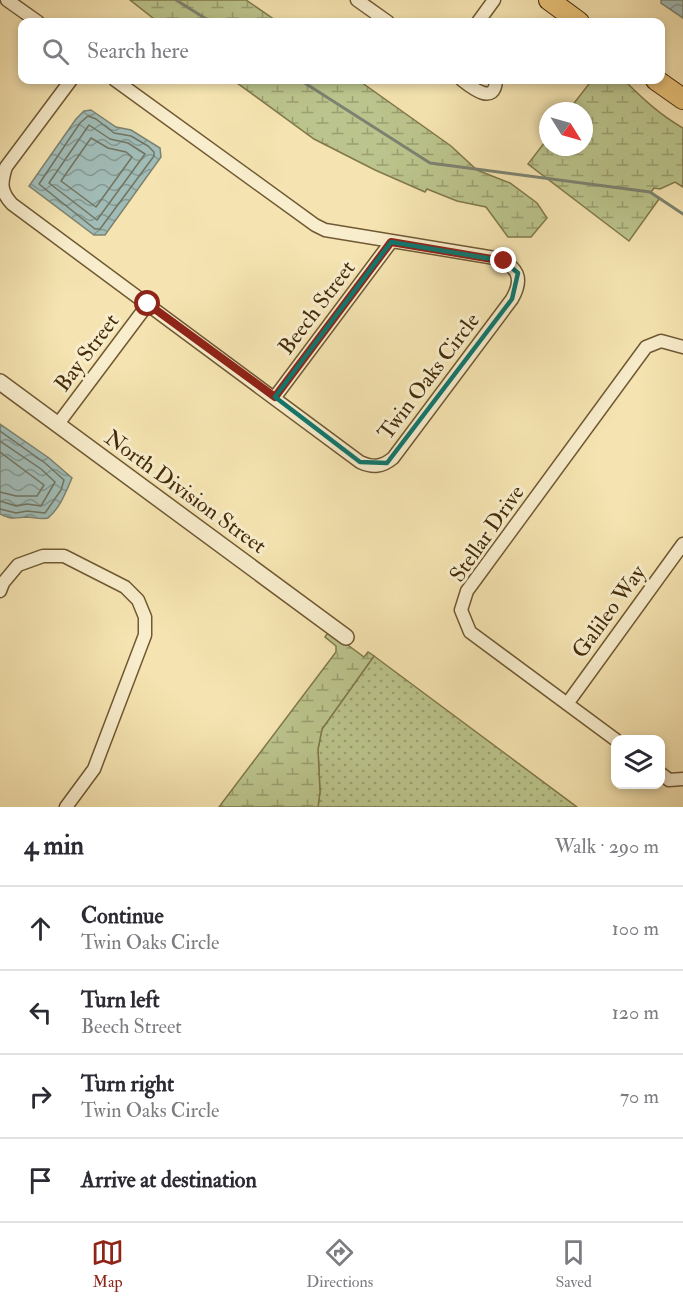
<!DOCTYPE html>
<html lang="en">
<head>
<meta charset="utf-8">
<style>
  :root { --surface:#fff; --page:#f2f2f3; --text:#2b2b33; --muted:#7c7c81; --line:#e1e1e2; --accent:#8f2418 }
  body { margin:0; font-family:"IM FELL Double Pica",serif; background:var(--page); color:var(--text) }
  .controls { position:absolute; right:18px; bottom:18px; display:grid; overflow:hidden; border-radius:12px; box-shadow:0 3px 9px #0003 }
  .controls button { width:54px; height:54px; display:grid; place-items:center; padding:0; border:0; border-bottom:2px solid var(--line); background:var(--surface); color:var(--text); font:30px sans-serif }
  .compass { position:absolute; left:539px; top:102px; width:54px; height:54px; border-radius:50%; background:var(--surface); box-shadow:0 3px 9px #0003; rotate:127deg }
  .stop { position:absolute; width:18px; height:18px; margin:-14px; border:4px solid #8f2418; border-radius:50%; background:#fff }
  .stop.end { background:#8f2418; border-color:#fff; box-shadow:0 2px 6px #0008 }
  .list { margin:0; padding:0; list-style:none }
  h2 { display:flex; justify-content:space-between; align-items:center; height:78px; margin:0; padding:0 24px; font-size:26px }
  h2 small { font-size:20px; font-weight:400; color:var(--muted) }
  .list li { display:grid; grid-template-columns:39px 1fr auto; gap:18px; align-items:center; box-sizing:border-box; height:84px; padding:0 24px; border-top:2px solid var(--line) }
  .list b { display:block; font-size:22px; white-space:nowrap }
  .list p { margin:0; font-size:20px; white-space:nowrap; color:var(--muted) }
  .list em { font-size:20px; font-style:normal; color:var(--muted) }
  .icon { flex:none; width:33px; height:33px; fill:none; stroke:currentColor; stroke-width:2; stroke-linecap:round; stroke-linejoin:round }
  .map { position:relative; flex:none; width:683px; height:807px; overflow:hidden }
  .search { position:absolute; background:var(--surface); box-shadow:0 3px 9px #0003; left:18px; right:18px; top:18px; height:66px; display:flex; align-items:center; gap:15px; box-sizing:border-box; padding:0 21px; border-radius:12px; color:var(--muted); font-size:22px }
  .sheet { height:414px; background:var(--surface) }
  nav { display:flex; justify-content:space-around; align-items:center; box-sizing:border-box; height:84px; border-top:2px solid var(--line); background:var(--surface); font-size:16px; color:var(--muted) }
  nav a { display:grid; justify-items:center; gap:3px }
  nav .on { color:var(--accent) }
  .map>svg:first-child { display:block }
  .green { fill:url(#green-dots); stroke:#80784a; stroke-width:1.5 }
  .wetland { fill:url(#wetland-marsh); stroke:#80784a; stroke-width:1.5 }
  .water { fill:url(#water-waves); stroke:#7c8271; stroke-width:1.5 }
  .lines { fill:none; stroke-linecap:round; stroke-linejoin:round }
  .shore { stroke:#727460; stroke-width:1.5 }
  .stream { stroke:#7c8271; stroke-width:3 }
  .minor-casing { stroke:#705933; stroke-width:15 }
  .tertiary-casing { stroke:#705933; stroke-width:18 }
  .primary-casing { stroke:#442b09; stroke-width:22 }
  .minor { stroke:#f8edcc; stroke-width:12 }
  .tertiary { stroke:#f8edcc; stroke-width:15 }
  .primary { stroke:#eac278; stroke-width:20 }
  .route { stroke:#8f2418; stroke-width:8 }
  .marked { fill:none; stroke:#0f766e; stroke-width:4.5; stroke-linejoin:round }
  .labels { text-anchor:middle; stroke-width:6; stroke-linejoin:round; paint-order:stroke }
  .street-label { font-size:22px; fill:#442b09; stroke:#f8edcc }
</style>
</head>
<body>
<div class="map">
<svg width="683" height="807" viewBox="0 0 683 807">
  <defs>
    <pattern id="green-dots" width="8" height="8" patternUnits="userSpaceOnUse" patternTransform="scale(1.5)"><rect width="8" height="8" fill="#bbc48c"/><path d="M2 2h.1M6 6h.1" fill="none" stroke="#9a9f71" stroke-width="1.8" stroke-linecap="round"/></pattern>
    <pattern id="wetland-marsh" width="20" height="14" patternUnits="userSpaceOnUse" patternTransform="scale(1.5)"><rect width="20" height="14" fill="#bbc48c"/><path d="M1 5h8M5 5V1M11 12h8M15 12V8" fill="none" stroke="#9a9f71"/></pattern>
    <pattern id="water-waves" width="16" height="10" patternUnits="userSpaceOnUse" patternTransform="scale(1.5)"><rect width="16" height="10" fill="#a1bcb7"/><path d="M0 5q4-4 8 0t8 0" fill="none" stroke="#859993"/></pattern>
  </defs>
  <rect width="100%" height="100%" fill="#f5e4b1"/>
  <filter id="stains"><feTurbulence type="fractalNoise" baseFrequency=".00333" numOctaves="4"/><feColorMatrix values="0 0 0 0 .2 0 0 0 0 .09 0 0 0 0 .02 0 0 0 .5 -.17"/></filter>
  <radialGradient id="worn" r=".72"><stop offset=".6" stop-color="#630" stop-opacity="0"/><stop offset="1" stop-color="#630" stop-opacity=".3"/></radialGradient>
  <!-- green -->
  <path class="green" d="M374 656 577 807H318L320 792 318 749 322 729Z"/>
  <!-- wetland -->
  <path class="wetland" d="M130 0H246L278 22H158Z
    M233 80H358L451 146 477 170 510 183 537 203 547 218 531 237H508L486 207 457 201 427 189 425 192 375 170 314 139Z
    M592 80H624C642 98 660 115 683 128V187L675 182 660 189 654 188 651 192 659 199 629 241 528 164 548 138V147H584V111H568Z
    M329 631 364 657 368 652 374 656 322 729 318 749 320 792 318 807H219L336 652V646L325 637Z"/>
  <!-- water -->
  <path class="water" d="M661 0H683V18L661 3Z
    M91 110 116 127 131 130 160 148 161 157 105 235H94L29 186 76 119 84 111Z
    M0 424 49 458 72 478C66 492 60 508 48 518 39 520 34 517 26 517 14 518 12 520 0 514Z"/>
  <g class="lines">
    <!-- shore -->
    <path class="shore" d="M88 116 96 119 114 133 131 136 148 146 154 152V156L100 229H95L39 184 80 123Z
      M89 125 110 139 128 143 145 154 97 220 49 183Z
      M91 138 108 148 126 152 132 157 96 207 61 181Z
      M0 431 45 463 64 480 61 490 45 513 27 511 16 513 0 509
      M0 441 41 469 55 482 41 506 27 504 16 506 0 501
      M0 452 44 485 37 496H16L0 492"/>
    <!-- stream -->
    <path class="stream" d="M176 0 211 22
      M300 80 430 163 650 192 683 214"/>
    <defs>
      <path id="minor" d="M7 0 38 22
        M357 0 388 22
        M478 22 494 0
        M71 80 6 167C1 183 0 191 12 204L360 462C373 468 382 467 393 458L512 299C524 278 518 266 495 258L325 230 315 225 115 80
        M462 80C472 88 495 106 496 80
        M275 397 391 242
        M58 424 148 304
        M0 591 3 583 18 565 43 556H64L125 587 138 600 145 617V635L94 769 66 807
        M567 704 683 544
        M616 740 470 632 461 610 467 591 646 347 661 341 683 347
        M660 773 669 780 683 779"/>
      <path id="tertiary" d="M0 382 346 637"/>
      <path id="primary" d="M549 0 579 22
        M656 80 683 99"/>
    </defs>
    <!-- minor casing -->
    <use href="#minor" class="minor-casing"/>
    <!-- tertiary casing -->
    <use href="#tertiary" class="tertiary-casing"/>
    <!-- primary casing -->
    <use href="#primary" class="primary-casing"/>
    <!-- minor -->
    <use href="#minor" class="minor"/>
    <!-- tertiary -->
    <use href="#tertiary" class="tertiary"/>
    <!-- primary -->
    <use href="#primary" class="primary"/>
  </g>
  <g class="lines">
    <!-- route -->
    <path class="route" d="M148 304 275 397 391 242 504 261"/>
  </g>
  <!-- marked area -->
  <path class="marked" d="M391 242 504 261 518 273 512 299 387 463 360 462 275 397Z"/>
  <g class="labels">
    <!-- street labels -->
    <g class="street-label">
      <text transform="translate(316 307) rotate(-53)" y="8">Beech Street</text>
      <text transform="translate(86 352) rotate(-53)" y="8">Bay Street</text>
      <text transform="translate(428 376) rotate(-53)" y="8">Twin Oaks Circle</text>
      <text transform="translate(186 491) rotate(36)" y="8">North Division Street</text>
      <text transform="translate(486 533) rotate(-55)" y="8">Stellar Drive</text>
      <text transform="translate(608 611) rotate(-54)" y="8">Galileo Way</text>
    </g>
  </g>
  <rect width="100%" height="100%" filter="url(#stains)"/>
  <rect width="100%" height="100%" fill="url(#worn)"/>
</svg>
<div class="controls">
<button><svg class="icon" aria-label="layers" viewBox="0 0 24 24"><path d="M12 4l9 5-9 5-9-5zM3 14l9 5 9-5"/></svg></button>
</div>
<svg class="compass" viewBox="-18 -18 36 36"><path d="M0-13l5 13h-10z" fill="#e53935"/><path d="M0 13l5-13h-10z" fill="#7c7c81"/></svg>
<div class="stop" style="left:148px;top:304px"></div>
<div class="stop end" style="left:504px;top:261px"></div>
<div class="search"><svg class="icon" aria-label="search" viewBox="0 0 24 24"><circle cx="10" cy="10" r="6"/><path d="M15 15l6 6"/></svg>Search here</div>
</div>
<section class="sheet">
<h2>4 min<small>Walk · 290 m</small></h2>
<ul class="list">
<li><svg class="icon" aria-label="ahead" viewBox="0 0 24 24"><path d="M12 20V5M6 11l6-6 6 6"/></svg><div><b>Continue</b><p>Twin Oaks Circle</p></div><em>100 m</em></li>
<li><svg class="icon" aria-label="left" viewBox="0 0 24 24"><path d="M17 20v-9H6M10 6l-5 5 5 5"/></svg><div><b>Turn left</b><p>Beech Street</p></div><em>120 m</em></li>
<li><svg class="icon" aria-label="right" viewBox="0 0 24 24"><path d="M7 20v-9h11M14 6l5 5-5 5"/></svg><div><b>Turn right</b><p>Twin Oaks Circle</p></div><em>70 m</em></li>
<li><svg class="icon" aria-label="arrive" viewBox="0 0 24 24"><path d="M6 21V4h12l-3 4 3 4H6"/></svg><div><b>Arrive at destination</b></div></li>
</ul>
</section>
<nav>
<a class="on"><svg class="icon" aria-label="map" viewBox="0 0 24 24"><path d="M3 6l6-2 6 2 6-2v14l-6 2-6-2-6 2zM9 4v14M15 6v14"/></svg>Map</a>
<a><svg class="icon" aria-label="directions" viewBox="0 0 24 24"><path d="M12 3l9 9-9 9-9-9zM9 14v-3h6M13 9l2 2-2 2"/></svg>Directions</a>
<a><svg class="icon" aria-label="saved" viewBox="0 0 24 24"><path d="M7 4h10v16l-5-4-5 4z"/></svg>Saved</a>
</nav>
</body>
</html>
